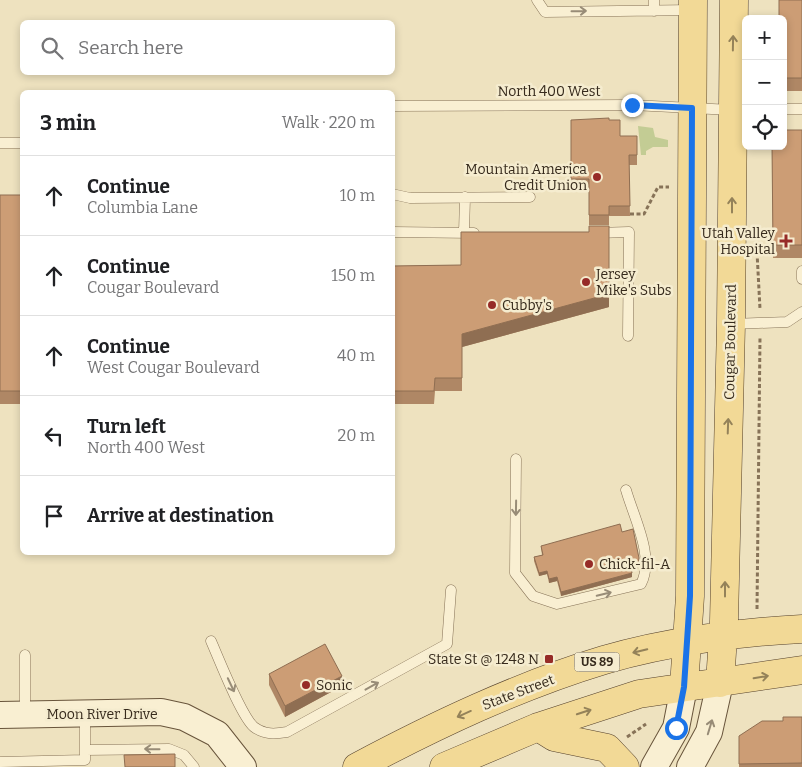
<!DOCTYPE html>
<html lang="en">
<head>
<meta charset="utf-8">
<style>
  :root { --surface:#fff; --page:#f2f2f2; --text:#202124; --muted:#757577; --line:#e0e0e0 }
  body { margin:0; font-family:Bitter,serif; background:var(--page); color:var(--text) }
  .controls { position:absolute; right:15px; top:15px; display:grid; overflow:hidden; border-radius:8px; box-shadow:0 2px 8px #0003 }
  .controls button { width:45px; height:45px; display:grid; place-items:center; padding:0; border:0; border-bottom:1px solid var(--line); background:var(--surface); color:var(--text); font:25px sans-serif }
  .stop { position:absolute; width:15px; height:15px; margin:-11px; border:4px solid #1a73e8; border-radius:50%; background:#fff }
  .stop.end { background:#1a73e8; border-color:#fff; box-shadow:0 1px 5px #0008 }
  .list { margin:0; padding:0; list-style:none }
  h2 { display:flex; justify-content:space-between; align-items:center; height:65px; margin:0; padding:0 20px; font-size:21px }
  h2 small { font-size:16px; font-weight:400; color:var(--muted) }
  .list li { display:grid; grid-template-columns:32px 1fr auto; gap:15px; align-items:center; box-sizing:border-box; height:80px; padding:0 20px; border-top:1px solid var(--line) }
  .list b { display:block; font-size:19px; white-space:nowrap }
  .list p { margin:0; font-size:16px; white-space:nowrap; color:var(--muted) }
  .list em { font-size:16px; font-style:normal; color:var(--muted) }
  .icon { flex:none; width:28px; height:28px; fill:none; stroke:currentColor; stroke-width:2; stroke-linecap:round; stroke-linejoin:round }
  .map { position:relative; flex:none; width:802px; height:767px; overflow:hidden }
  .search { position:absolute; background:var(--surface); box-shadow:0 2px 8px #0003; left:20px; top:20px; width:375px; height:55px; display:flex; align-items:center; gap:12px; box-sizing:border-box; padding:0 18px; border-radius:8px; color:var(--muted); font-size:19px }
  .panel { position:absolute; background:var(--surface); box-shadow:0 2px 8px #0003; left:20px; top:90px; width:375px; height:465px; border-radius:8px }
  .map>svg:first-child { display:block }
  .green { fill:#c3cc94 }
  .lines { fill:none; stroke-linecap:round; stroke-linejoin:round }
  .lane-casing { stroke:#877358; stroke-width:11 }
  .secondary-casing { stroke:#68543b; stroke-width:28 }
  .primary-casing { stroke:#54402c; stroke-width:29 }
  .path { stroke:#877358; stroke-width:3; stroke-dasharray:4 2.5; stroke-linecap:butt }
  .lane { stroke:#f9efd2; stroke-width:10 }
  .secondary { stroke:#f9efd2; stroke-width:26 }
  .primary { stroke:#f2d996; stroke-width:28 }
  .wall { fill:#af8765 }
  .shaded-wall { fill:#8f6e52 }
  .building { fill:#cc9d75; stroke:#8f6e52 }
  .oneway { stroke:#988c77 }
  .oneway2 { stroke:#948259 }
  .route { stroke:#1a73e8; stroke-width:6 }
  .poi-dot { fill:#962b27; stroke:#f5eccf; stroke-width:2 }
  .labels { text-anchor:middle; stroke-width:5; stroke-linejoin:round; paint-order:stroke }
  .shield { fill:#f5eccf; stroke:#6f6452; stroke-width:1 }
  .shield-label { font-size:12px; font-weight:bold; fill:#362a1c }
  .street-label { font-size:14px; fill:#362a1c; stroke:#f5eccf }
  .poi-label { font-size:14px; fill:#362a1c; stroke:#f5eccf; text-anchor:start }
</style>
</head>
<body>
<div class="map">
<svg width="802" height="767" viewBox="0 0 802 767">
  <rect width="100%" height="100%" fill="#eee2bf"/>
  <!-- green -->
  <path class="green" d="M638 126 653 128 655 137 668 140V147H653L646 151V155H641Z"/>
  <g class="lines">
    <defs>
      <path id="lane" d="M537 0 545 12 692 10
        M654 0V11
        M392 106 632 105 732 110
        M783 109H802
        M0 143H22
        M392 194 410 198 530 197
        M392 232 474 233
        M464 233 465 197
        M596 233 629 232 628 336
        M802 271V279
        M732 324 787 322 802 312
        M516 459 515 573 533 596 557 604 641 584C655 557 634 518 626 490
        M211 641C219 659 241 716 254 727 265 735 275 734 287 732L447 644 451 590
        M25 655V713
        M85 750 169 749 184 755 194 767
        M0 762 85 760V714"/>
      <path id="secondary" d="M0 715 161 712 184 717 217 734 243 767
        M654 767 676 728 684 687
        M690 767 709 732 720 683"/>
      <path id="primary" d="M720 683 724 621 731 324 734 0
        M684 687 690 596 693 0
        M538 727 554 737 607 748 625 767
        M357 767C436 725 518 686 604 660 665 642 739 632 802 629
        M444 767 538 727 639 694 802 670"/>
    </defs>
    <!-- lane casing -->
    <use href="#lane" class="lane-casing"/>
    <!-- secondary casing -->
    <use href="#secondary" class="secondary-casing"/>
    <!-- primary casing -->
    <use href="#primary" class="primary-casing"/>
    <!-- path -->
    <path class="path" d="M630 214H644L658 187H669
      M757 252 760 309
      M757 609 760 337
      M627 737 646 724"/>
    <!-- lane -->
    <use href="#lane" class="lane"/>
    <!-- secondary -->
    <use href="#secondary" class="secondary"/>
    <!-- primary -->
    <use href="#primary" class="primary"/>
  </g>
  <!-- wall -->
  <path class="wall" d="M802 0V91H783V19Z
    M571 120H609L620 136H637V165H629L630 216H609V225H589V189H571Z
    M802 130V258H773L772 146Z
    M0 195H22V404H0Z
    M589 232 609 307 462 347V391H435L434 404H392V266L461 265Z
    M622 532 638 569 632 571V577L561 596 557 581 549 583 547 574 539 576 534 561V557L542 555 541 546Z
    M269 674 342 686 285 717 269 685Z
    M802 717V767H739V736L783 721Z"/>
  <!-- shaded-wall -->
  <path class="shaded-wall" d="M609 294V307L462 347V334Z
    M639 558 638 569 631 571V568Z
    M547 571V574L539 576V573Z
    M632 573V577L561 596V592Z
    M557 577V581L549 583V579Z
    M342 676V686L285 717V706Z"/>
  <!-- building -->
  <path class="building" d="M779 0H802V78H783V19H779Z
    M609 118V120H620V136H637V155H629L630 206H609V215H589V179H571V120Z
    M783 130H802V245H773L772 146H783Z
    M0 195H22V391H0Z
    M589 226H609V294L462 334V378H435L434 391H392V266L461 265V232H589Z
    M620 524 622 532 633 529 639 558 638 566 631 568 632 573 561 592 557 577 549 579 547 571 539 573 534 557 543 555 541 546Z
    M325 644 342 676 285 706 269 674Z
    M783 717H802V763L739 764V736L762 721H783Z
    M175 754V767H125L124 755Z"/>
  <!-- one-way arrows -->
  <defs><path id="oneway-shaft" d="M-6 0H5M1.5-3L5.5 0L1.5 3" fill="none" stroke-width="1.6" stroke-linecap="round" stroke-linejoin="round" transform="scale(1.25)"/></defs>
  <g class="oneway">
    <use href="#oneway-shaft" transform="translate(579 11) rotate(-1)"/>
    <use href="#oneway-shaft" transform="translate(516 508) rotate(91)"/>
    <use href="#oneway-shaft" transform="translate(604 594) rotate(-13)"/>
    <use href="#oneway-shaft" transform="translate(231 685) rotate(65)"/>
    <use href="#oneway-shaft" transform="translate(372 686) rotate(-29)"/>
    <use href="#oneway-shaft" transform="translate(710 727) rotate(-73)"/>
    <use href="#oneway-shaft" transform="translate(152 749) rotate(-179)"/>
  </g>
  <g class="oneway2">
    <use href="#oneway-shaft" transform="translate(733 43) rotate(-89)"/>
    <use href="#oneway-shaft" transform="translate(732 205) rotate(-90)"/>
    <use href="#oneway-shaft" transform="translate(728 426) rotate(-88)"/>
    <use href="#oneway-shaft" transform="translate(725 589) rotate(-90)"/>
    <use href="#oneway-shaft" transform="translate(640 651) rotate(166)"/>
    <use href="#oneway-shaft" transform="translate(761 677) rotate(-9)"/>
    <use href="#oneway-shaft" transform="translate(584 712) rotate(-18)"/>
    <use href="#oneway-shaft" transform="translate(464 714) rotate(156)"/>
  </g>
  <g class="lines">
    <!-- route -->
    <path class="route" d="M632 105 692 108 690 596 684 687 676 728"/>
  </g>
  <!-- markers -->
  <g class="poi-dot">
    <circle cx="597" cy="177" r="5"/>
    <path d="M783.5 233.5h5v5h5v5h-5v5h-5v-5h-5v-5h5z"/>
    <circle cx="586" cy="282" r="5"/>
    <circle cx="492" cy="305" r="5"/>
    <circle cx="589" cy="564" r="5"/>
    <rect x="544" y="654" width="10" height="10" rx="2.5"/>
    <circle cx="306" cy="685" r="5"/>
  </g>
  <g class="labels">
    <!-- shield labels -->
    <rect class="shield" x="574.5" y="652.5" width="45" height="19" rx="4"/>
    <g class="shield-label">
      <text x="597" y="666">US 89</text>
    </g>
    <!-- street labels -->
    <g class="street-label">
      <text x="549" y="96">North 400 West</text>
      <text transform="translate(730 342) rotate(-89)" y="5">Cougar Boulevard</text>
      <text transform="translate(518 692) rotate(-21)" y="5">State Street</text>
      <text x="102" y="719">Moon River Drive</text>
    </g>
    <!-- poi labels -->
    <g class="poi-label">
      <text x="587" y="174" text-anchor="end">Mountain America<tspan x="587" dy="16">Credit Union</tspan></text>
      <text x="775" y="238" text-anchor="end">Utah Valley<tspan x="775" dy="16">Hospital</tspan></text>
      <text x="596" y="279">Jersey<tspan x="596" dy="16">Mike's Subs</tspan></text>
      <text x="502" y="310">Cubby's</text>
      <text x="599" y="569">Chick-fil-A</text>
      <text x="539" y="664" text-anchor="end">State St @ 1248 N</text>
      <text x="316" y="690">Sonic</text>
    </g>
  </g>
</svg>
<div class="controls">
<button>+</button>
<button>−</button>
<button><svg class="icon" aria-label="locate" viewBox="0 0 24 24"><circle cx="12" cy="12" r="6"/><path d="M12 2v4M12 18v4M2 12h4M18 12h4"/></svg></button>
</div>
<div class="stop" style="left:676px;top:728px"></div>
<div class="stop end" style="left:632px;top:105px"></div>
<div class="search"><svg class="icon" aria-label="search" viewBox="0 0 24 24"><circle cx="10" cy="10" r="6"/><path d="M15 15l6 6"/></svg>Search here</div>
<section class="panel">
<h2>3 min<small>Walk · 220 m</small></h2>
<ul class="list">
<li><svg class="icon" aria-label="ahead" viewBox="0 0 24 24"><path d="M12 20V5M6 11l6-6 6 6"/></svg><div><b>Continue</b><p>Columbia Lane</p></div><em>10 m</em></li>
<li><svg class="icon" aria-label="ahead" viewBox="0 0 24 24"><path d="M12 20V5M6 11l6-6 6 6"/></svg><div><b>Continue</b><p>Cougar Boulevard</p></div><em>150 m</em></li>
<li><svg class="icon" aria-label="ahead" viewBox="0 0 24 24"><path d="M12 20V5M6 11l6-6 6 6"/></svg><div><b>Continue</b><p>West Cougar Boulevard</p></div><em>40 m</em></li>
<li><svg class="icon" aria-label="left" viewBox="0 0 24 24"><path d="M17 20v-9H6M10 6l-5 5 5 5"/></svg><div><b>Turn left</b><p>North 400 West</p></div><em>20 m</em></li>
<li><svg class="icon" aria-label="arrive" viewBox="0 0 24 24"><path d="M6 21V4h12l-3 4 3 4H6"/></svg><div><b>Arrive at destination</b></div></li>
</ul>
</section>
</div>
</body>
</html>
